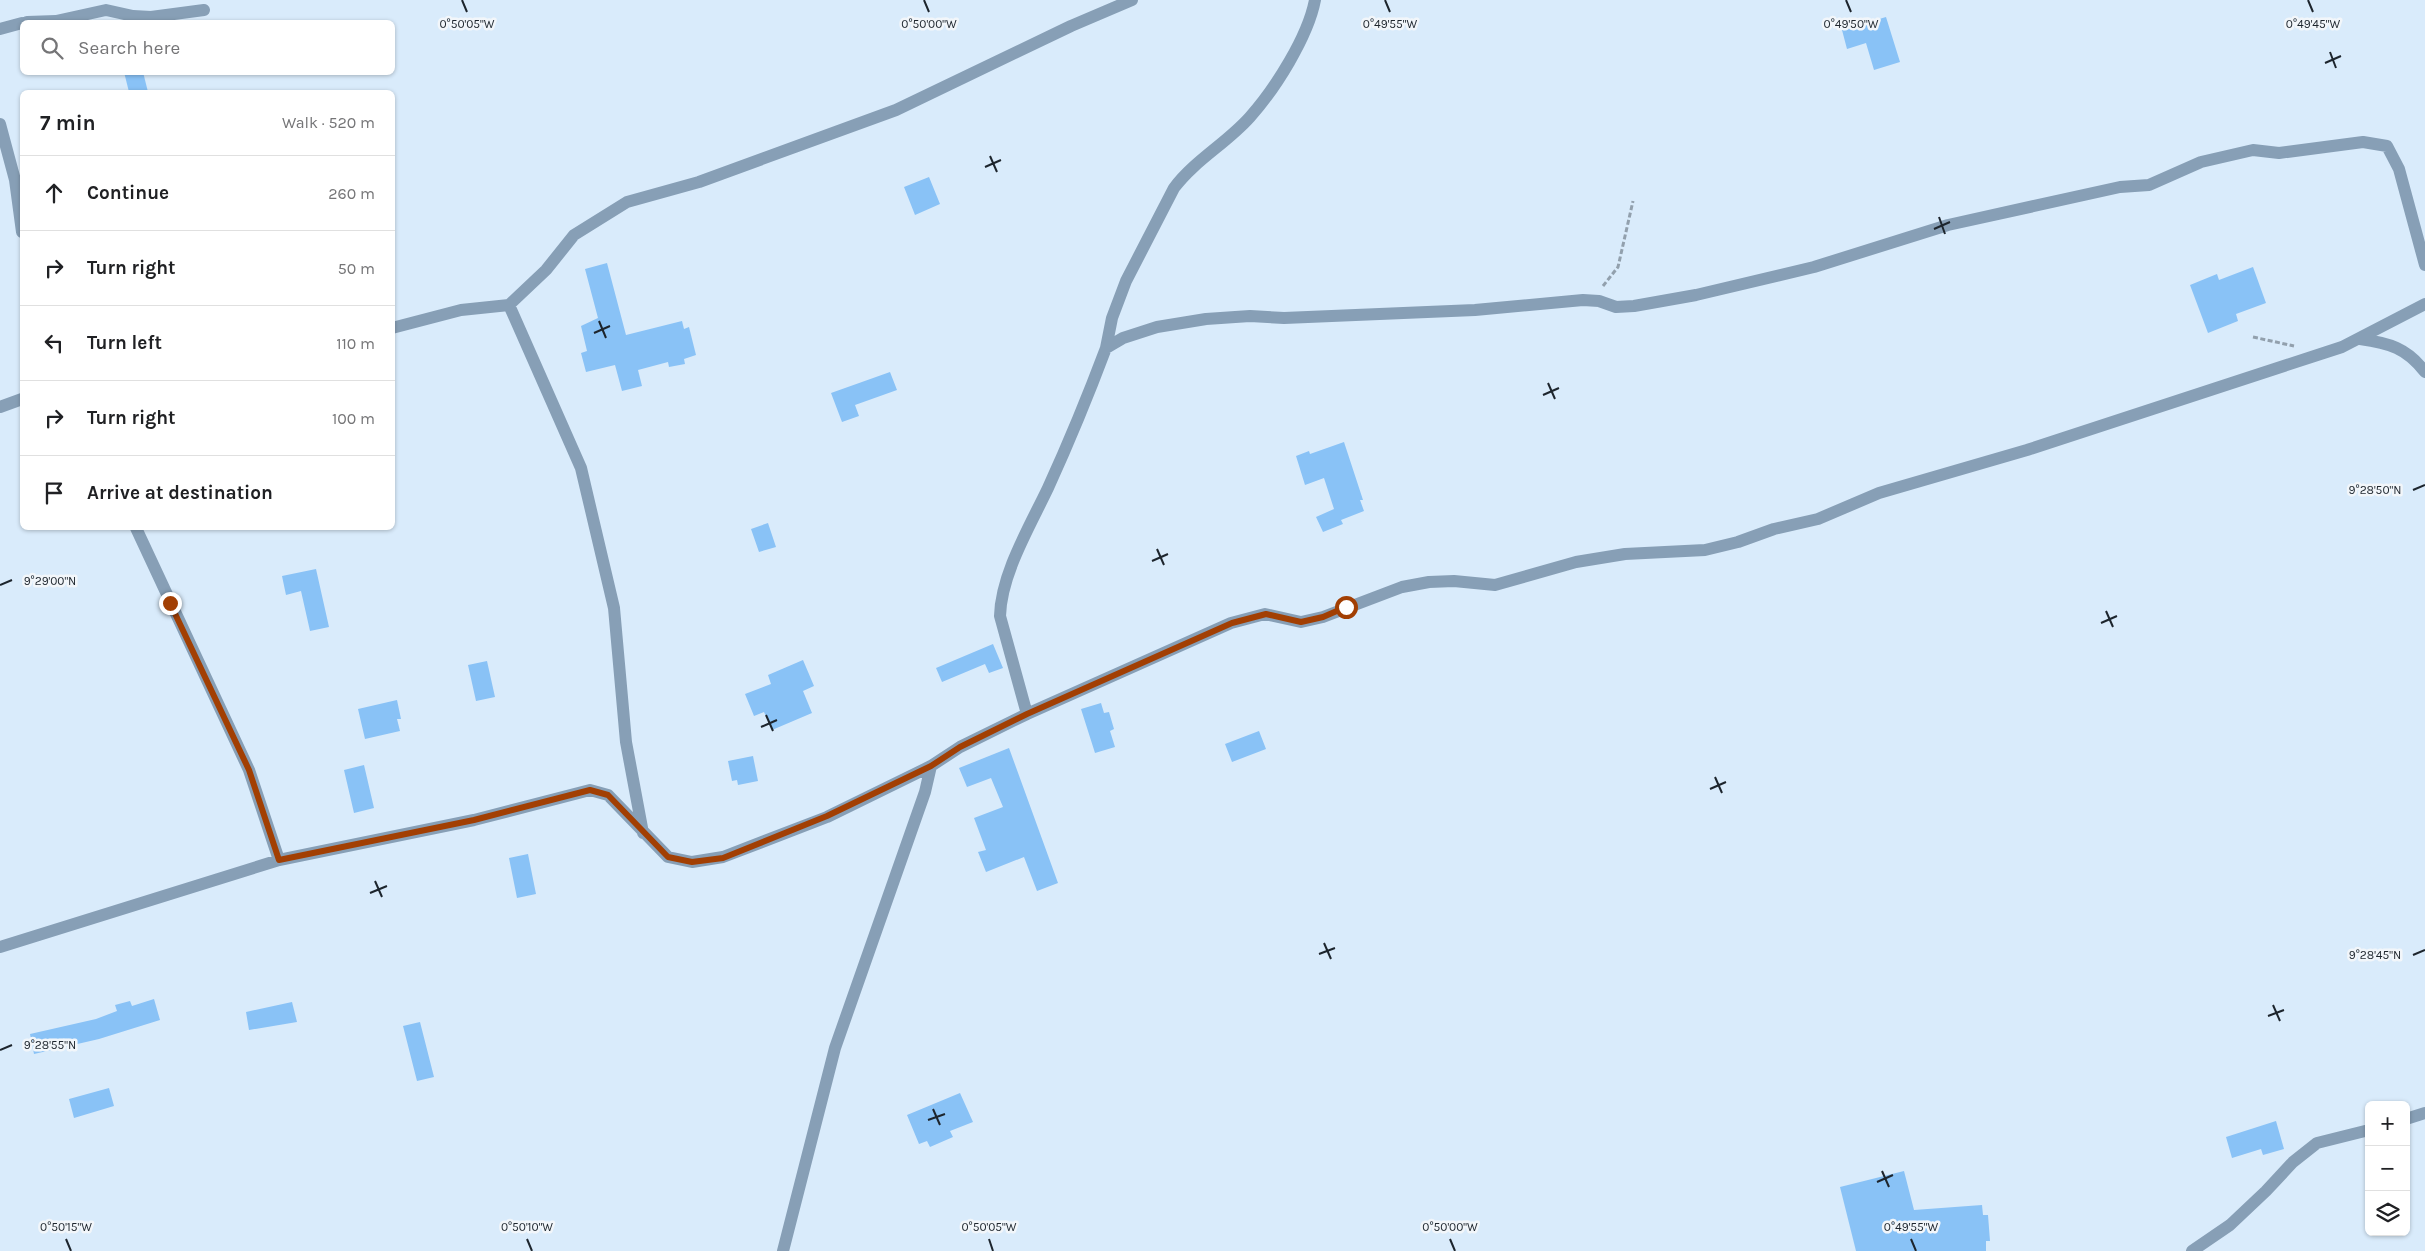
<!DOCTYPE html>
<html lang="en">
<head>
<meta charset="utf-8">
<style>
  :root { --surface:#fff; --page:#f6f6f6; --text:#202124; --muted:#757577; --line:#e0e0e0 }
  body { margin:0; font-family:Karla,sans-serif; background:var(--page); color:var(--text) }
  .controls { position:absolute; right:15px; bottom:15px; display:grid; overflow:hidden; border-radius:8px; box-shadow:0 1px 4px #0004 }
  .controls button { width:45px; height:45px; display:grid; place-items:center; padding:0; border:0; border-bottom:1px solid var(--line); background:var(--surface); color:var(--text); font:25px sans-serif }
  .stop { position:absolute; width:15px; height:15px; margin:-11px; border:4px solid #a23f03; border-radius:50%; background:#fff }
  .stop.end { background:#a23f03; border-color:#fff; box-shadow:0 1px 5px #0008 }
  .list { margin:0; padding:0; list-style:none }
  h2 { display:flex; justify-content:space-between; align-items:center; height:65px; margin:0; padding:0 20px; font-size:21px }
  h2 small { font-size:16px; font-weight:400; color:var(--muted) }
  .list li { display:grid; grid-template-columns:32px 1fr auto; gap:15px; align-items:center; box-sizing:border-box; height:75px; padding:0 20px; border-top:1px solid var(--line) }
  .list b { display:block; font-size:19px; white-space:nowrap }
  .list em { font-size:16px; font-style:normal; color:var(--muted) }
  .icon { flex:none; width:28px; height:28px; fill:none; stroke:currentColor; stroke-width:2; stroke-linecap:round; stroke-linejoin:round }
  .map { position:relative; flex:none; width:2425px; height:1251px; overflow:hidden }
  .search { position:absolute; background:var(--surface); box-shadow:0 1px 4px #0004; left:20px; top:20px; width:375px; height:55px; display:flex; align-items:center; gap:12px; box-sizing:border-box; padding:0 18px; border-radius:8px; color:var(--muted); font-size:19px }
  .panel { position:absolute; background:var(--surface); box-shadow:0 1px 4px #0004; left:20px; top:90px; width:375px; height:440px; border-radius:8px }
  .map>svg:first-child { display:block }
  .building { fill:#89c2f6 }
  .lines { fill:none; stroke-linecap:round; stroke-linejoin:round }
  .path { stroke:#92a0ad; stroke-width:3; stroke-dasharray:5 2.5; stroke-linecap:butt }
  .minor { stroke:#879fb6; stroke-width:12 }
  .route { stroke:#a23f03; stroke-width:6 }
  .ticks { fill:none; stroke:#1d252d; stroke-width:2 }
  .ticks-label { font-size:12px; text-anchor:middle; fill:#1d252d; stroke:#f2f6fa; stroke-width:5; stroke-linejoin:round; paint-order:stroke }
</style>
</head>
<body>
<div class="map">
<svg width="2425" height="1251" viewBox="0 0 2425 1251">
  <rect width="100%" height="100%" fill="#d9ebfb"/>
  <!-- building -->
  <path class="building" d="M1886 17 1900 62 1874 70 1866 43 1847 49 1842 30Z
    M124 72H143L148 92H129Z
    M929 177 940 204 915 215 904 187Z
    M607 263 626 335 682 321 684 329 689 327 696 355 684 359 685 364 669 367 668 362 638 370 642 386 622 391 615 365 586 372 581 353 587 351 581 326 598 318 585 269Z
    M2253 267 2266 303 2236 314 2238 321 2208 333 2190 285 2217 274 2219 280Z
    M890 372 897 390 855 405 859 416 842 422 831 393Z
    M1344 442 1363 500H1360L1364 511 1341 520 1343 524 1323 532 1316 517 1334 509 1324 478 1305 485 1296 456 1309 451 1310 454Z
    M768 523 776 547 759 552 751 529Z
    M316 569 329 627 310 631 301 591 286 595 282 576Z
    M993 644 1003 668 989 673 985 664 942 682 936 668Z
    M803 660 814 686 803 691 812 713 772 730 764 712 754 716 745 694 771 684 768 675Z
    M487 661 495 697 476 701 468 665Z
    M397 700 401 719H397L400 731 365 739 358 709Z
    M1101 703 1104 713 1109 712 1114 729 1110 731 1115 747 1095 753 1081 709Z
    M1259 731 1266 749 1232 762 1225 744Z
    M1009 748 1058 883 1037 891 1024 857 986 872 978 852 986 850 974 818 1003 807 991 778 967 787 959 768Z
    M753 756 758 781 738 785 737 780 732 781 728 761Z
    M364 765 374 808 354 813 344 770Z
    M528 854 536 894 517 898 509 858Z
    M154 999 160 1020 99 1039 34 1054 30 1034 96 1019 117 1011 115 1005 130 1001 132 1006Z
    M292 1002 297 1022 249 1030 246 1012Z
    M420 1022 434 1077 417 1081 403 1026Z
    M109 1088 114 1106 74 1118 69 1099Z
    M960 1093 973 1122 950 1131 953 1137 930 1147 927 1141 919 1144 907 1115Z
    M2276 1121 2284 1149 2263 1155 2261 1149 2232 1158 2226 1137Z
    M1904 1171 1914 1210 1982 1205 1983 1215H1988L1990 1241H1986V1251H1856L1840 1187Z"/>
  <g class="lines">
    <!-- path -->
    <path class="path" d="M1603 286 1618 267 1633 201
      M2253 337 2294 346"/>
    <!-- minor -->
    <path class="minor" d="M1315 0C1308 37 1275 89 1250 117 1227 143 1195 160 1174 188L1126 281 1112 318 1106 348 1123 338 1157 327 1206 319 1250 316 1284 318 1475 310 1583 300 1599 301 1616 307 1634 306 1696 295 1814 267 1948 225 2120 187 2149 185 2201 162 2253 150 2279 153 2363 142 2387 146 2399 169 2425 265
      M27 22 56 21 106 10 133 16 151 17 204 10
      M0 29 22 23
      M0 124 15 180 22 232
      M509 305 581 468 614 608 626 742 643 833
      M392 328 461 310 509 305 546 270 574 235 627 202 699 182 896 110 1071 26 1132 0
      M2360 339C2389 343 2407 348 2425 372
      M0 407 22 399
      M136 528 249 770 279 860
      M1027 714 1000 616C1001 574 1030 526 1048 488 1069 442 1088 396 1106 348
      M0 947 279 860 474 820 590 790 608 795 668 857 692 862 723 857 827 817 931 766 960 747 1027 714 1231 623 1265 614 1301 622 1323 617 1402 587 1429 582 1454 581 1495 585 1576 562 1625 554 1705 550 1738 542 1774 529 1818 519 1879 493 2027 450 2342 347 2425 304
      M2406 1119 2425 1113
      M783 1251 835 1048 925 792 931 766
      M2192 1251 2230 1225 2266 1191 2293 1162 2317 1143 2369 1130"/>
  </g>
  <g class="lines">
    <!-- route -->
    <path class="route" d="M170 603 249 770 279 860 474 820 590 790 608 795 668 857 692 862 723 858 827 816 931 766 960 747 1027 714 1232 623 1266 614 1301 622 1323 617 1346 607"/>
  </g>
  <!-- ticks -->
  <path class="ticks" d="M462 0 467 12M924 0 929 12M1385 0 1390 12M1846 0 1851 12M2308 0 2313 12M2330 52 2336 68M2325 63 2341 56M990 156 997 172M985 167 1001 160M1939 217 1945 234M1934 229 1950 222M599 321 606 338M594 333 610 326M1548 383 1555 399M1543 395 1559 388M2413 490 2425 485M1157 549 1164 565M1152 561 1168 554M0 585 12 580M2106 611 2113 627M2101 623 2117 616M766 715 773 731M761 727 777 720M1715 777 1722 793M1710 789 1726 782M375 881 382 897M370 893 387 886M1324 943 1331 959M1319 954 1335 948M2413 955 2425 950M2273 1005 2280 1021M2268 1016 2284 1010M0 1050 12 1045M933 1109 940 1125M928 1120 945 1114M1882 1171 1889 1187M1877 1182 1893 1175M66 1239 71 1251M527 1239 532 1251M989 1239 993 1251M1450 1239 1455 1251M1911 1239 1916 1251"/>
  <g class="ticks-label">
    <text x="467" y="28">0°50'05"W</text>
    <text x="929" y="28">0°50'00"W</text>
    <text x="1390" y="28">0°49'55"W</text>
    <text x="1851" y="28">0°49'50"W</text>
    <text x="2313" y="28">0°49'45"W</text>
    <text x="2375" y="494">9°28'50"N</text>
    <text x="50" y="585">9°29'00"N</text>
    <text x="2375" y="959">9°28'45"N</text>
    <text x="50" y="1049">9°28'55"N</text>
    <text x="66" y="1231">0°50'15"W</text>
    <text x="527" y="1231">0°50'10"W</text>
    <text x="989" y="1231">0°50'05"W</text>
    <text x="1450" y="1231">0°50'00"W</text>
    <text x="1911" y="1231">0°49'55"W</text>
  </g>
</svg>
<div class="controls">
<button>+</button>
<button>−</button>
<button><svg class="icon" aria-label="layers" viewBox="0 0 24 24"><path d="M12 4l9 5-9 5-9-5zM3 14l9 5 9-5"/></svg></button>
</div>
<div class="stop" style="left:1346px;top:607px"></div>
<div class="stop end" style="left:170px;top:603px"></div>
<div class="search"><svg class="icon" aria-label="search" viewBox="0 0 24 24"><circle cx="10" cy="10" r="6"/><path d="M15 15l6 6"/></svg>Search here</div>
<section class="panel">
<h2>7 min<small>Walk · 520 m</small></h2>
<ul class="list">
<li><svg class="icon" aria-label="ahead" viewBox="0 0 24 24"><path d="M12 20V5M6 11l6-6 6 6"/></svg><div><b>Continue</b></div><em>260 m</em></li>
<li><svg class="icon" aria-label="right" viewBox="0 0 24 24"><path d="M7 20v-9h11M14 6l5 5-5 5"/></svg><div><b>Turn right</b></div><em>50 m</em></li>
<li><svg class="icon" aria-label="left" viewBox="0 0 24 24"><path d="M17 20v-9H6M10 6l-5 5 5 5"/></svg><div><b>Turn left</b></div><em>110 m</em></li>
<li><svg class="icon" aria-label="right" viewBox="0 0 24 24"><path d="M7 20v-9h11M14 6l5 5-5 5"/></svg><div><b>Turn right</b></div><em>100 m</em></li>
<li><svg class="icon" aria-label="arrive" viewBox="0 0 24 24"><path d="M6 21V4h12l-3 4 3 4H6"/></svg><div><b>Arrive at destination</b></div></li>
</ul>
</section>
</div>
</body>
</html>
